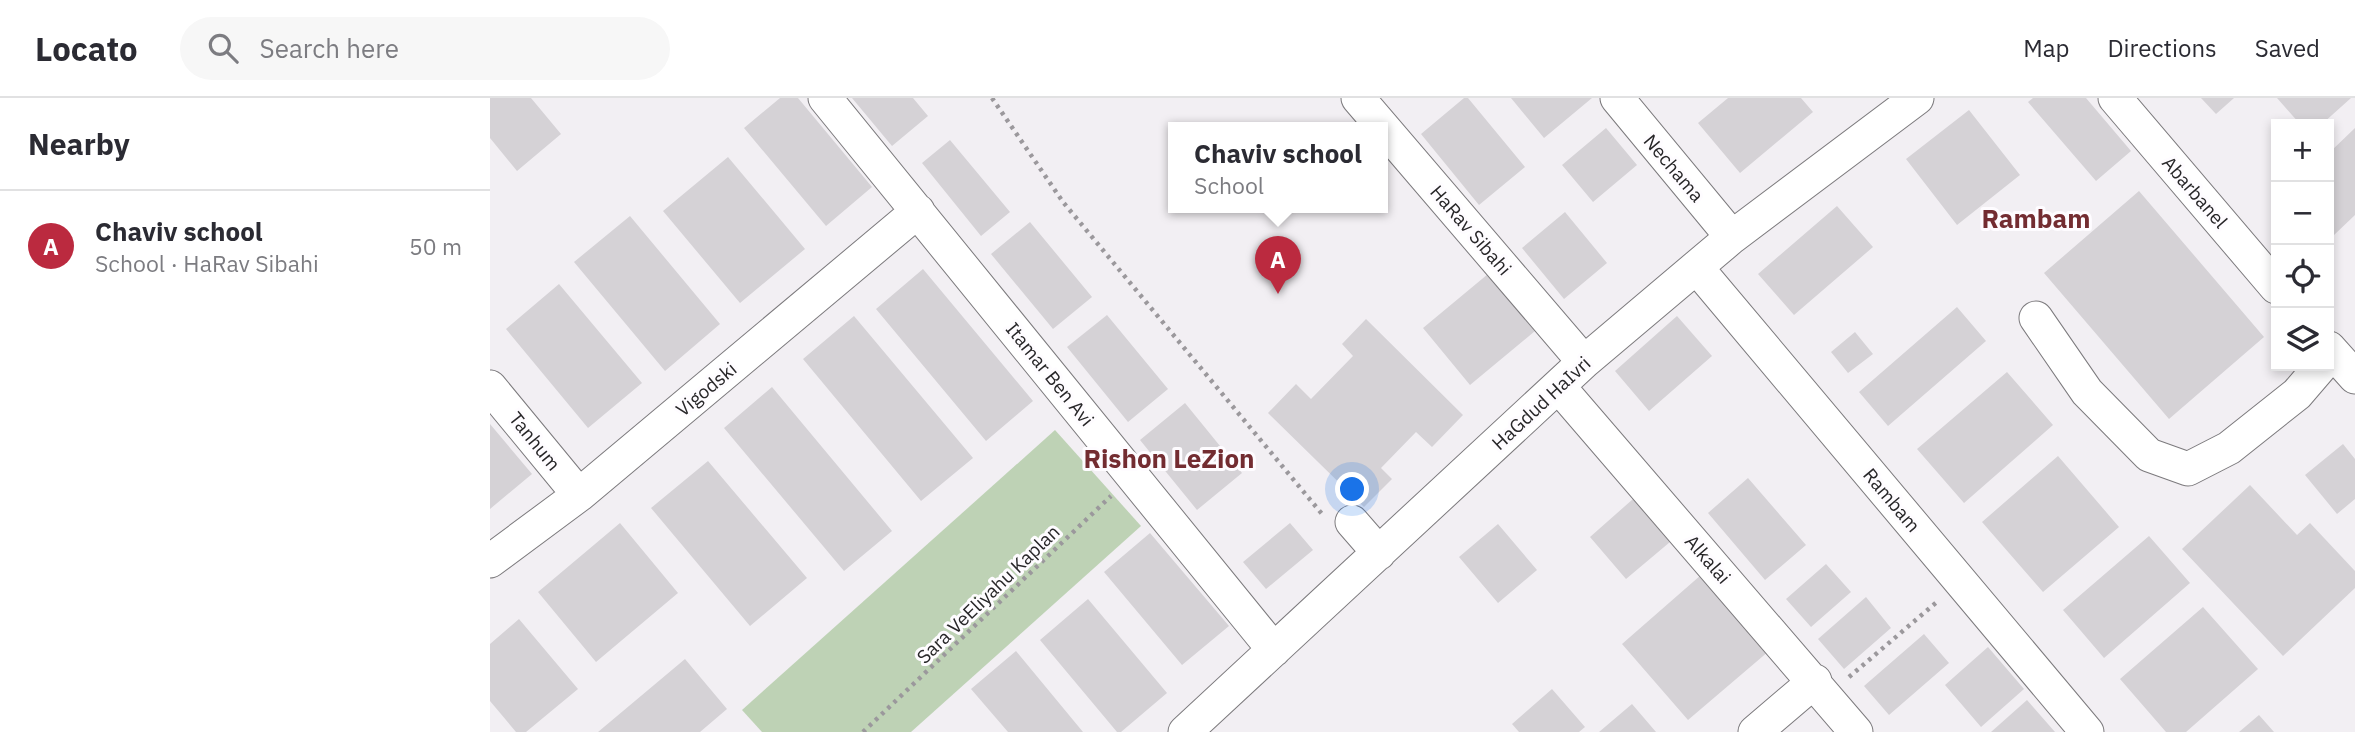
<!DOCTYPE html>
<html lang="en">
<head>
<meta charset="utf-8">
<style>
  :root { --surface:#fff; --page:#f7f7f7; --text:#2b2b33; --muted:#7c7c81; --line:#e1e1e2; --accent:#bb2a3f }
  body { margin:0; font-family:"IBM Plex Sans",sans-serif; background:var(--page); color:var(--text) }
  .controls { position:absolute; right:21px; top:21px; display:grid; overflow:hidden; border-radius:0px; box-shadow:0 4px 10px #0003 }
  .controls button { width:63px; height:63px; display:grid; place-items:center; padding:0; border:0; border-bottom:2px solid var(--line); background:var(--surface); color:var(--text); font:35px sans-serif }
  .you { position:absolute; left:863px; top:392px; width:24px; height:24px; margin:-18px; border:5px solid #fff; border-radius:50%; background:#1a73e8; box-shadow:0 0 0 10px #1a73e833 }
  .badge { display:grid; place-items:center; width:46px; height:46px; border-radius:50%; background:var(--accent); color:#fff; font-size:23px; font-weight:700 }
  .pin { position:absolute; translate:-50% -58px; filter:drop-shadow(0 2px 4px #0008) }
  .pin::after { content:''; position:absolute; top:37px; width:24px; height:21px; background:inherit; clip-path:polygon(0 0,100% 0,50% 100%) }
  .popup { position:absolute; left:678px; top:24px; width:220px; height:91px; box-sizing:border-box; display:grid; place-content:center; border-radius:0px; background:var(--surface); filter:drop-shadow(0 2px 5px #0005); font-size:23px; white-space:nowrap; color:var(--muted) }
  .popup b { font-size:26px; color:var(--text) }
  .popup::after { content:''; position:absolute; left:50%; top:100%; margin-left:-14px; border:14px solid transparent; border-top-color:var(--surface) }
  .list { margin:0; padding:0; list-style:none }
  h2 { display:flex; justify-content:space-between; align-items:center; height:91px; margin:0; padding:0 28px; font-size:30px }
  h2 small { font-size:23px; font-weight:400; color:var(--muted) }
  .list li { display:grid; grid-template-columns:46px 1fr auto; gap:21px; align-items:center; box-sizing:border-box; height:112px; padding:0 28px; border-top:2px solid var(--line) }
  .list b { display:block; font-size:26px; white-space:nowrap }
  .list p { margin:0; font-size:23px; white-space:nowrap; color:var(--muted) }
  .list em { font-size:23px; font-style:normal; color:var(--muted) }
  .icon { flex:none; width:38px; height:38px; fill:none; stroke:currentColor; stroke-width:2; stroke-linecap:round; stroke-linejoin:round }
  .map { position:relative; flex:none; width:1865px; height:634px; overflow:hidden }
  header { display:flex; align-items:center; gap:42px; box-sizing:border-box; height:98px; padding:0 35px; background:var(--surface); border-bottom:2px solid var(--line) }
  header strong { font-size:33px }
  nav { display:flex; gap:38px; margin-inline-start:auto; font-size:24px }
  .search { width:490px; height:63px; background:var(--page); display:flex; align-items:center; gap:18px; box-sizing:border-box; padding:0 24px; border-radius:38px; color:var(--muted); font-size:26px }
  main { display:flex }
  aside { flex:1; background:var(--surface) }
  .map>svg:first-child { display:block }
  .green { fill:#bed2b5 }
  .building { fill:#d5d2d6 }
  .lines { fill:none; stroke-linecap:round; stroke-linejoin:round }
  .minor-casing { stroke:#7c7a7d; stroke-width:35 }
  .path { stroke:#9b989c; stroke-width:4.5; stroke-dasharray:3.5 5; stroke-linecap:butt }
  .minor { stroke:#fff; stroke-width:33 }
  .labels { text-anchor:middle; stroke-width:6; stroke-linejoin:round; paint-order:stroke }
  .street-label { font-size:19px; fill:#282729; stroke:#fefcff }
  .district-label { font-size:26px; font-weight:bold; fill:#732c31; stroke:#fefcff }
</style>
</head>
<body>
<header>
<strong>Locato</strong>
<div class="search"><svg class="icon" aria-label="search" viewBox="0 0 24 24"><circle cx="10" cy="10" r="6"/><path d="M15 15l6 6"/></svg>Search here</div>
<nav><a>Map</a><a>Directions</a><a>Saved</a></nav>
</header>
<main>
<aside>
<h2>Nearby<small></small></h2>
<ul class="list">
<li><span class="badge">A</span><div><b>Chaviv school</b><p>School · HaRav Sibahi</p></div><em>50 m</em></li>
</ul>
</aside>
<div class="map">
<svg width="1865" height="634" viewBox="0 0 1865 634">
  <rect width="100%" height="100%" fill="#f2eff3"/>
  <!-- green -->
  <path class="green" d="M565 332 651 428 421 634H272L252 612Z"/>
  <!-- building -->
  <path class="building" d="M0 0H41L71 36 27 73 0 40Z
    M290 0H308L382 89 336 128 254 30Z
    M362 0H423L438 18 402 48Z
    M974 0H978L1035 69 989 107 931 36Z
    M1021 0H1102L1054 40Z
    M1238 0H1311L1323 14 1250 75 1208 25Z
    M1543 0H1596L1641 53 1606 83 1538 4Z
    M1711 0H1744L1726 16Z
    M1787 0H1861L1832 26H1810Z
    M1479 12 1530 77 1467 127 1416 61Z
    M1116 30 1147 67 1103 104 1072 67Z
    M1865 30V117L1844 137 1839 131V55Z
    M460 42 520 114 491 138 432 65Z
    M238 59 315 151 250 205 173 113Z
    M1649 93 1774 239 1679 321 1554 175Z
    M1347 108 1383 149 1304 217 1268 176Z
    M1075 114 1117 165 1074 201 1032 150Z
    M140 118 230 226 175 273 84 164Z
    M540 124 602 199 563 231 501 156Z
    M433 171 543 303 496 343 386 211Z
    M998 176 1045 233 980 287 933 230Z
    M69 186 152 285 98 330 16 231Z
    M1467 209 1496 243 1398 328 1369 294Z
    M617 217 678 291 638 324 577 249Z
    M364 218 483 360 431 403 313 261Z
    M1187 218 1222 258 1159 313 1125 273Z
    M876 221 973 317 942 349 926 334 891 370 902 381 874 409 778 315 806 286 821 301 863 258 852 246Z
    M1365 234 1383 256 1358 275 1341 254Z
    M1517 274 1563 327 1474 405 1427 351Z
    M282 289 402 433 354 473 234 330Z
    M695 305 752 375 707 412 650 342Z
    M0 326 42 376 0 411Z
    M1853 346 1865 361V401L1847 416 1815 377Z
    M1568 358 1629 429 1553 494 1492 424Z
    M218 363 317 480 260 528 161 410Z
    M1258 380 1316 447 1275 482 1218 415Z
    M1760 387 1807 437 1820 425 1865 473V490L1793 558 1692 451Z
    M1143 401 1180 444 1136 481 1100 439Z
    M130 425 188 495 106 564 48 494Z
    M800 425 823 452 776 491 753 464Z
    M1008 426 1047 472 1008 505 969 459Z
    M660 435 739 528 692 567 614 474Z
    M1659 438 1700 485 1614 560 1573 512Z
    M1336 466 1361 494 1321 529 1296 501Z
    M1219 470 1286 547 1198 622 1132 546Z
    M1376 499 1401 530 1354 571 1328 541Z
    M598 501 677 595 631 634H627L550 542Z
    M1713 509 1768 571 1696 634H1676L1630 581Z
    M29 521 88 591 36 634H26L0 603V546Z
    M1434 536 1459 565 1399 617 1374 588Z
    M1498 549 1534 591 1491 629 1455 587Z
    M526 553 593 634H518L481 591Z
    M195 561 237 611 210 634H108Z
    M1062 591 1095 629 1089 634H1029L1022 626Z
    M1537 602 1565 634H1501Z
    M1142 606 1166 634H1109Z
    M1769 617 1784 634H1749Z"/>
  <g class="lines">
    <defs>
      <path id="minor" d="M335 0 784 552
        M868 0 1094 264
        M1127 0 1242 139
        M1625 0 1786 189
        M1207 170 1597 634
        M1546 220 1597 294 1659 357 1698 371 1739 350 1807 296 1831 268
        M1839 250 1865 279
        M0 289 89 397
        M1069 289 1366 634
        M862 424 889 455
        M0 463 89 397 428 113
        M695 634 1094 264 1242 139 1427 0
        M1265 634 1325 583"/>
    </defs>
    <!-- minor casing -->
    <use href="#minor" class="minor-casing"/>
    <!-- path -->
    <path class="path" d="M502 0 573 104 832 416
      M1359 579 1448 503
      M373 634 621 398"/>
    <!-- minor -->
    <use href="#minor" class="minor"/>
  </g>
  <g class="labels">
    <!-- street labels -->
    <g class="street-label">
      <text transform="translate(1184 70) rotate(50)" y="7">Nechama</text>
      <text transform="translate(1705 94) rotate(49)" y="7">Abarbanel</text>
      <text transform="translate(981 132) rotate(49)" y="7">HaRav Sibahi</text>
      <text transform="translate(560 276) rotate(51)" y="7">Itamar Ben Avi</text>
      <text transform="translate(216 291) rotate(-40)" y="7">Vigodski</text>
      <text transform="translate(1051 305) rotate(-43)" y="7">HaGdud HaIvri</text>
      <text transform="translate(45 343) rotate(51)" y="7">Tanhum</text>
      <text transform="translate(1402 402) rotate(50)" y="7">Rambam</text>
      <text transform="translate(1218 461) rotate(49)" y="7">Alkalai</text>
      <text transform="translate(498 496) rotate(-44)" y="7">Sara VeEliyahu Kaplan</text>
    </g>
    <!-- district labels -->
    <g class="district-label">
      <text x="1546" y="130">Rambam</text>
      <text x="679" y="370">Rishon LeZion</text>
    </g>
  </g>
</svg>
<div class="controls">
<button>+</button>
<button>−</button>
<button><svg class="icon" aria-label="locate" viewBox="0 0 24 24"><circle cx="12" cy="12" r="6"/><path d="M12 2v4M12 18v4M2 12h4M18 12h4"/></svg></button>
<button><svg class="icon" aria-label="layers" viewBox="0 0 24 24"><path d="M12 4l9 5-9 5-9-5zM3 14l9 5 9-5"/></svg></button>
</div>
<div class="you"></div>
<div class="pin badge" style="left:788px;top:196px">A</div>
<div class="popup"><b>Chaviv school</b>School</div>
</div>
</main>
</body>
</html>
